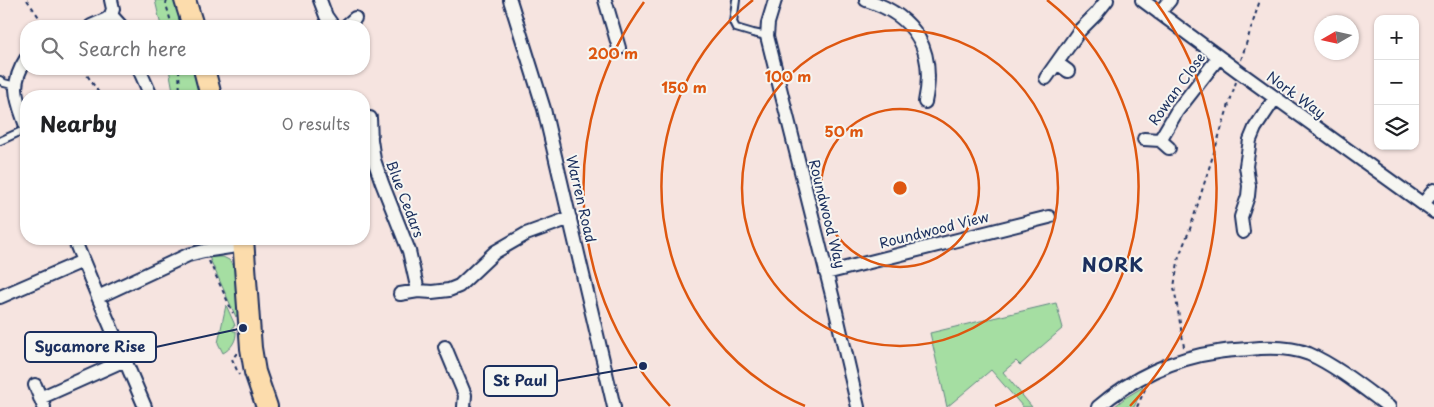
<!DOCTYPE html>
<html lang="en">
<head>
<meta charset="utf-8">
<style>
  :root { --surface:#fff; --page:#f6f6f6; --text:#202124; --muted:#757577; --line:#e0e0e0 }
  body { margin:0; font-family:"Playpen Sans",sans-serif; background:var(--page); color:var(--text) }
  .controls { position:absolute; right:15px; top:15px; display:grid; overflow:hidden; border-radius:10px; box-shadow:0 1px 4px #0004 }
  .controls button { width:45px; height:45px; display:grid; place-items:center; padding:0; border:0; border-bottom:1px solid var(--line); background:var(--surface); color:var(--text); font:25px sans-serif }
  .compass { position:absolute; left:1314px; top:15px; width:45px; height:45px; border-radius:50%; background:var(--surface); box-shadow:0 1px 4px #0004; rotate:261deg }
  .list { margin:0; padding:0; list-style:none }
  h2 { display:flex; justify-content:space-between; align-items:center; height:65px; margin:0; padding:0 20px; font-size:21px }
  h2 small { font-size:16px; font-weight:400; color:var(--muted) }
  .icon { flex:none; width:28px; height:28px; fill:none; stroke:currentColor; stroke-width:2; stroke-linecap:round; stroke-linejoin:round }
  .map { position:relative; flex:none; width:1434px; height:407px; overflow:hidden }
  .search { position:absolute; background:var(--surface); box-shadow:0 1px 4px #0004; left:20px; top:20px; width:350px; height:55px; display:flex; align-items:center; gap:12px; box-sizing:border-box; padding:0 18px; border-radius:20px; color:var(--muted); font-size:19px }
  .panel { position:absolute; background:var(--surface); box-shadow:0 1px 4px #0004; left:20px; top:90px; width:350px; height:155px; border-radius:20px }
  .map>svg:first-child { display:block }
  .green { fill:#a5dea2; stroke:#608680 }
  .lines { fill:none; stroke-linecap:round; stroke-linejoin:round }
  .service-casing { stroke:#1b2f5e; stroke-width:10 }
  .minor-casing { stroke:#1b2f5e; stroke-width:16 }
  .primary-casing { stroke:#1b2f5e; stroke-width:24 }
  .path { stroke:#1b2f5e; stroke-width:2; stroke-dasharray:4 4; stroke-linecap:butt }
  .service { stroke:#f6f6f2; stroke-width:6 }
  .minor { stroke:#f6f6f2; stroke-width:12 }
  .primary { stroke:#fcdcac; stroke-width:20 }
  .ring { fill:none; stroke:#de5710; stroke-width:2.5 }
  .labels { text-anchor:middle; stroke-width:4; stroke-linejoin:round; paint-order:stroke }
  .street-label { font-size:14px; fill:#1b2f5e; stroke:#f6f6f2 }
  .district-label { font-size:19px; font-weight:bold; letter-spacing:1px; fill:#1b2f5e; stroke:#f6f6f2 }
  .centre { fill:#de5710; stroke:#f6f6f2; stroke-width:2.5 }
  .ring-label { font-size:15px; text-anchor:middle; font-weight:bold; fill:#de5710; stroke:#f6f6f2; stroke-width:4; stroke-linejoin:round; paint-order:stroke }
  .leader { fill:none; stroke:#1b2f5e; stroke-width:2 }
  .callout-dot { fill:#1b2f5e; stroke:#f6f6f2; stroke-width:2 }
  .callout { fill:#f6f6f2; stroke:#1b2f5e; stroke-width:2 }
  .callout-label { font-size:15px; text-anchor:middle; font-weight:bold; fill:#1b2f5e }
</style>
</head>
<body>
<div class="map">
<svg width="1434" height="407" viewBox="0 0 1434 407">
  <rect width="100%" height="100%" fill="#f6e4e0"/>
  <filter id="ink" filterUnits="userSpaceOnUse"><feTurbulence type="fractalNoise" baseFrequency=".02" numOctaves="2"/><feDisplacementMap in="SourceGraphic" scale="10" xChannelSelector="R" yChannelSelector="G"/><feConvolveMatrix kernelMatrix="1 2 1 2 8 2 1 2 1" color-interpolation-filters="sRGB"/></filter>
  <g filter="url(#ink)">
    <!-- green -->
    <path class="green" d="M155 0H178L185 26H161Z
      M169 69H197L205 96H174Z
      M209 257H223L229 260 235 267 241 307 236 317Z
      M1056 303 1063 328 1020 365 1016 361 1003 372 1032 407H1023L991 370 947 407 930 333Z
      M226 305 234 323 235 326H233V331H236C237 340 231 349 223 353L218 343Z
      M1143 387 1134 407H1114L1125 398Z"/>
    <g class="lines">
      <defs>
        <path id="service" d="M736 0 733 22 736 28 753 33 767 36
          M0 80 4 83 16 86
          M0 141 26 129"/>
        <path id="minor" d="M111 0 113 9 111 15 121 26
          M320 0 326 16 333 26
          M510 0 544 109 614 407
          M605 0 619 48
          M775 0 768 23 767 36 834 303 858 407
          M866 0C916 16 936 50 925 102
          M1142 0 1238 71 1434 212
          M1159 13 1170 0
          M91 26 107 19 111 15
          M346 26 355 18
          M26 59C9 85 17 100 26 126
          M1057 63 1068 71
          M139 69 151 96
          M1046 78 1080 30 1096 14 1107 0
          M370 118 371 140 374 160 382 183 409 251 418 291
          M1144 139 1160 140
          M1169 148 1160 140 1177 111 1219 57
          M1423 204 1434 190
          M1243 232 1241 217 1248 196 1249 186 1246 166 1250 140 1255 128 1275 98
          M74 239 98 297 145 407
          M826 273 1049 217
          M400 294 418 291 432 292 449 290 459 286 495 252 526 234 570 218
          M0 297 83 261
          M98 297 188 255 204 251 243 245
          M445 347 465 395 464 407
          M35 385 44 407
          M40 398 125 360
          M1098 407C1132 378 1174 358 1218 352 1228 350 1239 350 1249 349 1268 347 1291 347 1309 354 1335 365 1366 390 1389 407"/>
        <path id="primary" d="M185 0 193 26
          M204 69 211 96
          M243 239 251 348 255 372 267 407"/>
      </defs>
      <!-- service casing -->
      <use href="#service" class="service-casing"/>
      <!-- minor casing -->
      <use href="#minor" class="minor-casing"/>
      <!-- primary casing -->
      <use href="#primary" class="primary-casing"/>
      <!-- path -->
      <path class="path" d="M27 0 45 26
        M167 0 166 4 172 26
        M1241 60 1260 0
        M83 69 101 96
        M179 69 180 96
        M209 261 233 313
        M1184 347 1174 287 1179 256 1190 229 1236 82
        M237 353 232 359 239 375
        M1137 407 1145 389"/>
      <!-- service -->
      <use href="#service" class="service"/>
      <!-- minor -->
      <use href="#minor" class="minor"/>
      <!-- primary -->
      <use href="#primary" class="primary"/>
    </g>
  </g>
  <!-- distance rings -->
  <g class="ring">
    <circle cx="900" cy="188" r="79"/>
    <circle cx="900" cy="188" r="158"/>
    <path d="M805 406A238 238 0 0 1 753 0M1047 0A238 238 0 0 1 995 406"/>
    <path d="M670 406A317 317 0 0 1 644 2M1156 2A317 317 0 0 1 1130 406"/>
  </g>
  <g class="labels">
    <!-- street labels -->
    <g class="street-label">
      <text transform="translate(1177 89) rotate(-54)" y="5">Rowan Close</text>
      <text transform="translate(1296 95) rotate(36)" y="5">Nork Way</text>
      <text transform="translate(405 199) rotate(69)" y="5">Blue Cedars</text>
      <text transform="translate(581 199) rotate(77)" y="5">Warren Road</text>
      <text transform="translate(827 214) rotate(76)" y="5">Roundwood Way</text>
      <text transform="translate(934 230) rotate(-14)" y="5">Roundwood View</text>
    </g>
    <!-- district labels -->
    <g class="district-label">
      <text x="1113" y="272">NORK</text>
    </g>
  </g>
  <circle cx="900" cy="188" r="8" class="centre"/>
  <g class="ring-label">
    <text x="613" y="59">200 m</text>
    <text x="788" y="82">100 m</text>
    <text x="684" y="93">150 m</text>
    <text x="844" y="137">50 m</text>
  </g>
  <!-- callouts -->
  <path class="leader" d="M243 328L156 347M643 366L557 381"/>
  <g class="callout-dot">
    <circle cx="243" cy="328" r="5"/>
    <circle cx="643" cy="366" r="5"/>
  </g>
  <g class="callout">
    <rect x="25" y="332" width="131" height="30" rx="5"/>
    <rect x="484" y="366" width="73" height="30" rx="5"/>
  </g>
  <g class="callout-label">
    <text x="90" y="352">Sycamore Rise</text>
    <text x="520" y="386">St Paul</text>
  </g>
</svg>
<div class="controls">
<button>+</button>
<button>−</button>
<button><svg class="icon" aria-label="layers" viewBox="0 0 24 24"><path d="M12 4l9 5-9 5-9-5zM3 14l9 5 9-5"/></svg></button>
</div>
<svg class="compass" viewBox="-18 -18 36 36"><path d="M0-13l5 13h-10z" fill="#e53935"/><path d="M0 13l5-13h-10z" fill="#757577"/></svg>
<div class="search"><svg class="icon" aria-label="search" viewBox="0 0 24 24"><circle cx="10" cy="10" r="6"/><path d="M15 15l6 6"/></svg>Search here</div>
<section class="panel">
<h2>Nearby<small>0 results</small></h2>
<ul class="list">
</ul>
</section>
</div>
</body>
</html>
